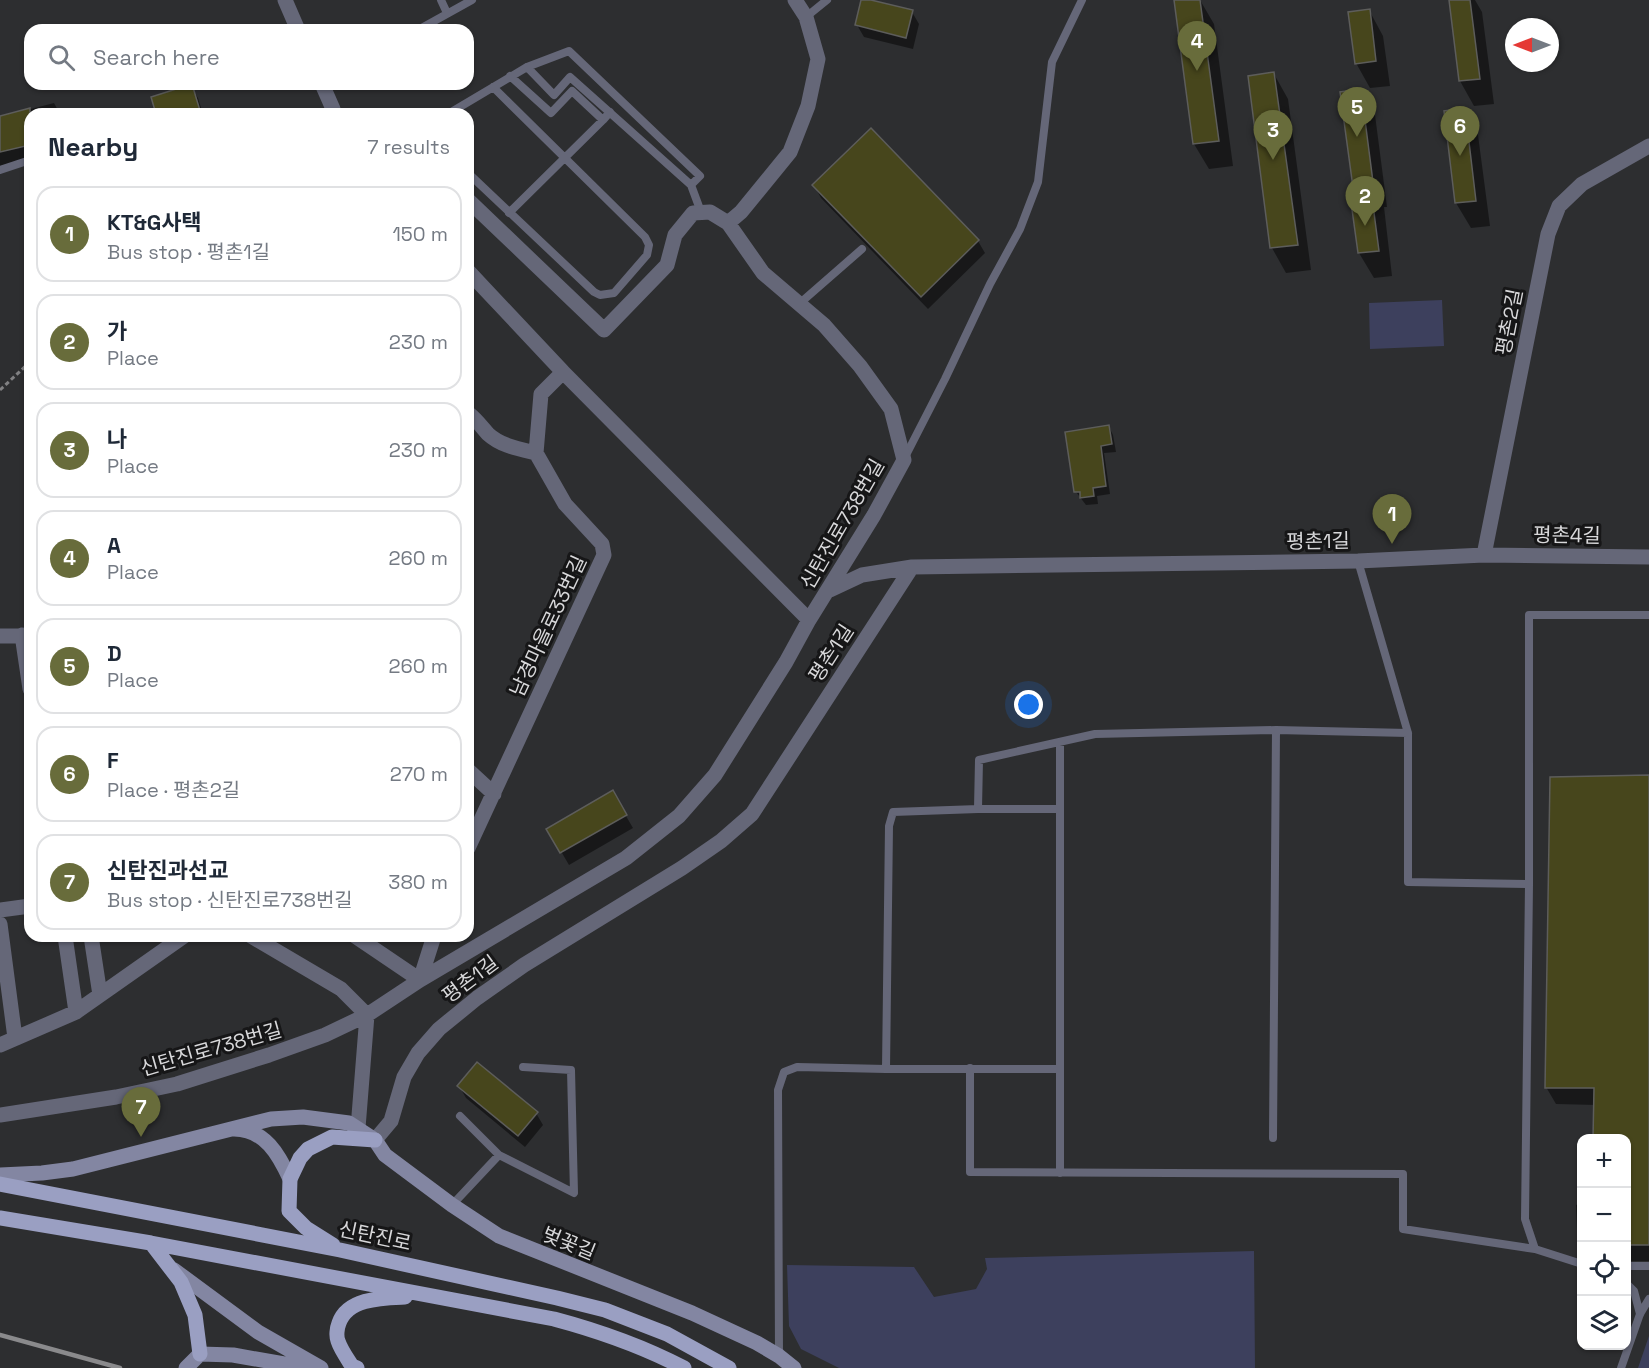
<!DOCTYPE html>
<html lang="en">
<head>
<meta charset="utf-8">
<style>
  :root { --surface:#fff; --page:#f6f6f7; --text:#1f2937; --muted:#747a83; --line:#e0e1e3; --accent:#686c3b }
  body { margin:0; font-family:"Space Grotesk","Noto Sans KR",sans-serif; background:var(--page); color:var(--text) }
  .controls { position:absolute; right:18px; bottom:18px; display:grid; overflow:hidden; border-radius:12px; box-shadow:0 2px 4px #0004 }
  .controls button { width:54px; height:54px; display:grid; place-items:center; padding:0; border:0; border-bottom:2px solid var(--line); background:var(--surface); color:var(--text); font:30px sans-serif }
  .compass { position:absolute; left:1505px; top:18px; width:54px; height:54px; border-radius:50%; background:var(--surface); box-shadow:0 2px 4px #0004; rotate:270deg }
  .you { position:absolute; left:1029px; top:705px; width:21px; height:21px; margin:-15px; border:4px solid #fff; border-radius:50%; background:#1a73e8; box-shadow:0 0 0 9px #1a73e833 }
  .badge { display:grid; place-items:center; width:39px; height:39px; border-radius:50%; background:var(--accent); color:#fff; font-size:20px; font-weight:700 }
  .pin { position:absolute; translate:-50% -50px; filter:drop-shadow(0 2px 3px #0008) }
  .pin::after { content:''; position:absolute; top:32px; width:21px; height:18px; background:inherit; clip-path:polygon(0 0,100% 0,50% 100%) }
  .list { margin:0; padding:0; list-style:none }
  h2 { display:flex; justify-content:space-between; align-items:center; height:78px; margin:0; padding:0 24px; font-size:26px }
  h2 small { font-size:20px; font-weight:400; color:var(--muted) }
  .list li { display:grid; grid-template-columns:39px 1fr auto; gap:18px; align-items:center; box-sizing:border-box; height:96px; margin:0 12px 12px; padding:0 12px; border:2px solid var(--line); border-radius:18px }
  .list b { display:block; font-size:22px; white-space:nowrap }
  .list p { margin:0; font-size:20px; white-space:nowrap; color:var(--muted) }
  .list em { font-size:20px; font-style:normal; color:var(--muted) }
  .icon { flex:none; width:33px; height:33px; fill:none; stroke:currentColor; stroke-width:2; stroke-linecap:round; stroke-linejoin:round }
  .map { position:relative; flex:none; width:1649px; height:1368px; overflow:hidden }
  .search { position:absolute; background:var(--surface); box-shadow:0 2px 4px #0004; left:24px; top:24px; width:450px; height:66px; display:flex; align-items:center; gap:15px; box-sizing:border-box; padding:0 21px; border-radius:18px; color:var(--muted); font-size:22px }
  .panel { position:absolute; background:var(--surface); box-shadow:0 2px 4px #0004; left:24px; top:108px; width:450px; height:834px; border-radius:18px }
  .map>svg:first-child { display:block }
  .green { fill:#3d405d }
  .shadow { fill:#0007 }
  .building { fill:#47461c; stroke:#5d5d5b; stroke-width:1.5 }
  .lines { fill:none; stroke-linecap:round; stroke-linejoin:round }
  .path { stroke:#818183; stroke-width:3; stroke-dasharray:4.5 3; stroke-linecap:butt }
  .lane { stroke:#656778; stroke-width:8 }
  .street { stroke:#656778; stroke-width:15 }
  .secondary { stroke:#8386a2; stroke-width:15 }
  .primary { stroke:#9a9fc2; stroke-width:15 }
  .rail { stroke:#8a8a8c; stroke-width:4.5 }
  .labels { text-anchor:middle; stroke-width:6; stroke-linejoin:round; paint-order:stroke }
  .street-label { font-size:20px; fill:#d8d8da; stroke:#161617 }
</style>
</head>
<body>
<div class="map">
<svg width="1649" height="1368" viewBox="0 0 1649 1368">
  <rect width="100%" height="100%" fill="#2d2e30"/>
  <!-- green -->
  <path class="green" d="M1442 300 1444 346 1370 349 1369 303Z
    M1254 1251 1255 1368H839L801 1349 789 1326 787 1265 914 1267 934 1297 976 1289 987 1269 985 1258Z
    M1649 1336V1368H1638Z"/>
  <!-- shadow -->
  <path class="shadow" d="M863 0 912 12 919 24 913 49 864 37 857 25Z
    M1188 0H1200L1214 24 1233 166 1209 169 1194 144Z
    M1451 0H1475L1482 12 1494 104 1474 106 1460 81Z
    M1369 10 1383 36 1390 86 1370 88 1356 63Z
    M1274 74 1288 99 1311 270 1286 273 1272 248 1249 77Z
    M191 86 198 98 203 114H158Z
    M1361 90 1375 115 1387 207H1384L1392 276 1374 278 1359 253 1353 204 1356 203Z
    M54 103 60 114H30V159L0 166V117Z
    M1464 110 1478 135 1490 226 1471 228 1456 203 1446 113Z
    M814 185 978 241 985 253 928 309 821 198Z
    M1109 427 1113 435 1116 452 1104 453 1110 494 1097 496 1098 504 1086 505 1076 492Z
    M1649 777V1261H1626V1138H1595L1596 1105 1556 1104 1546 1087Z
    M612 792 633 828 569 865 548 829Z
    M459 1086 536 1113 543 1125 525 1147 466 1098Z
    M1582 1202V1237L1577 1229 1576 1205Z"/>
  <!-- building -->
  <path class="building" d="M861 0H871L913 10 906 38 855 25Z
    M1174 0H1200L1219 141 1193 144Z
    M1449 0H1470L1480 79 1459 81Z
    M1370 9 1376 61 1355 64 1348 12Z
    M1274 72 1298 245 1270 248 1248 76Z
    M192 84 201 114H156L151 97Z
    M1361 89 1373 182H1370L1379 251 1358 253 1351 202H1355L1340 92Z
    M30 108V145L0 152V116Z
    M1465 108 1476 201 1455 203 1444 111Z
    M871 128 979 240 921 297 812 185Z
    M1109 425 1112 444 1101 446 1106 486 1093 488 1094 496 1080 498V492H1074L1065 432Z
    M1649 775V1245H1626V1138H1593L1594 1088H1545L1550 777Z
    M613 790 627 815 560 853 546 829Z
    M477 1062 538 1112 518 1136 457 1086Z"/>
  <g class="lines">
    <!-- path -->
    <path class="path" d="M0 390 30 362"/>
    <!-- lane -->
    <path class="lane" d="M441 0 447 13
      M806 17 827 0
      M418 30 472 0
      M527 67 554 95 570 77 691 185 701 212
      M510 76 551 113 572 91 603 120 610 112
      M448 114 527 67 569 51 700 176 691 185
      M0 170 30 160
      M468 173 594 292 600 295 614 293 647 255 649 245 645 237 493 87
      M509 213 603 120
      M799 304 862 249
      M904 459 945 379 990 284 1020 229 1038 182 1052 62 1082 0
      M1358 561 1408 733
      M978 809H1060
      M970 1068V1172L1403 1174V1229L1535 1249 1582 1264
      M886 1069 889 826 893 812 978 809 979 760 1095 734 1276 730 1408 733V882L1529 884
      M1060 1069V742
      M460 1116 499 1155
      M1273 1138 1276 730
      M452 1205 499 1155 574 1193 571 1070 523 1067
      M1535 1249 1525 1219 1529 884V615H1649
      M1626 1266H1649
      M1626 1283 1634 1291 1640 1314
      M779 1356 778 1090 784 1072 797 1067 886 1069H1060V1173
      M1621 1368 1640 1314 1649 1299"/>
    <!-- street -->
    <path class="street" d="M285 0 298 30
      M322 84 333 109
      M468 200 604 330 667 265 675 235 693 213 710 212 728 223
      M468 271 563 372 809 620
      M468 413C476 419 481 426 488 434 501 446 519 449 536 453
      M1484 555 1548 234 1559 206 1582 184 1649 146
      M830 590 862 575 912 567
      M22 635 30 689
      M0 636H30
      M468 770 494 794
      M468 848 604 555 602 544 565 504 536 453 541 394 563 372
      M0 910 30 906
      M0 924 15 1038
      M65 936 76 1012
      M91 936 100 995
      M251 936 341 989 367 1015 358 1128
      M355 936 420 980 434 936
      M0 1045 76 1012 184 936
      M0 1115 116 1097 177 1084 269 1055 325 1035 367 1015 420 980 626 858 679 816 715 775 786 662 809 620 874 515 904 460 891 409 860 366 824 325 763 273 728 223 741 212 790 152 808 106 818 59 806 17 795 0
      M375 1140 391 1121 404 1077 418 1053 439 1029 477 998 524 965 682 868 721 841 752 814 912 567 1358 561 1484 555 1649 557"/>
    <!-- secondary -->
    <path class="secondary" d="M234 1129C265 1129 279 1155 290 1179
      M0 1175 42 1173 73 1169 271 1119 303 1117 349 1123 375 1140 385 1155 452 1205 499 1236 692 1313 757 1343 779 1356 794 1368
      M174 1270 258 1332 321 1368
      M186 1368 200 1354 233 1355 307 1368"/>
    <!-- primary -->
    <path class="primary" d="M0 1184 340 1250 557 1298 605 1310 667 1334 729 1368
      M0 1218 151 1243 554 1319C599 1331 642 1346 684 1368
      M151 1243 181 1282 195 1315 200 1354
      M333 1245 306 1228 289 1211 290 1179 300 1158 308 1149 332 1137 375 1140
      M357 1368 352 1366C347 1358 341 1350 338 1341 336 1336 337 1328 339 1323 348 1298 382 1298 405 1297"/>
    <!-- rail -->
    <path class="rail" d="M0 1335 120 1368"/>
  </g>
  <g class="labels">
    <!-- street labels -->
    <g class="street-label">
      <text transform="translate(1509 322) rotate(-79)" y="7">평촌2길</text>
      <text transform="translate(842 524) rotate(-60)" y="7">신탄진로738번길</text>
      <text transform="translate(1567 535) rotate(1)" y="7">평촌4길</text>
      <text transform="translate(1318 541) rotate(-1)" y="7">평촌1길</text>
      <text transform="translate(548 626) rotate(-65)" y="7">남경마을로33번길</text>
      <text transform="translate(831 653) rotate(-57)" y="7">평촌1길</text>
      <text transform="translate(470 979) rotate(-37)" y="7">평촌1길</text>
      <text transform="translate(211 1049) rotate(-16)" y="7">신탄진로738번길</text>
      <text transform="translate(375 1236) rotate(12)" y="7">신탄진로</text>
      <text transform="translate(569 1243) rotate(22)" y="7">벚꽃길</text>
    </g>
  </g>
</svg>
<div class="controls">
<button>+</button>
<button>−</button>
<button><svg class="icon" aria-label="locate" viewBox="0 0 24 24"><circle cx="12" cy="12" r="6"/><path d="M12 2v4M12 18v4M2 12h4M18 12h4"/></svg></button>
<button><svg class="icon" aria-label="layers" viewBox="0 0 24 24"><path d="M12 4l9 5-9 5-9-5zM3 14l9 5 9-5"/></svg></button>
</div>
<svg class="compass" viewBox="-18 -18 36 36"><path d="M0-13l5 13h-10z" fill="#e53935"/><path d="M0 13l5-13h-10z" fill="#747a83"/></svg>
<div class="you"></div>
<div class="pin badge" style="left:1392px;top:544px">1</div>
<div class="pin badge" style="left:1365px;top:226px">2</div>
<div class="pin badge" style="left:1273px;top:160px">3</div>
<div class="pin badge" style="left:1197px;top:71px">4</div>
<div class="pin badge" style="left:1357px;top:137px">5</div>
<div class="pin badge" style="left:1460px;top:156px">6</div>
<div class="pin badge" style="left:141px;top:1137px">7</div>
<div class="search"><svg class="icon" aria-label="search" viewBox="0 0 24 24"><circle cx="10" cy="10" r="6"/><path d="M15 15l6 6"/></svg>Search here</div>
<section class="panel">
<h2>Nearby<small>7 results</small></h2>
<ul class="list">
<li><span class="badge">1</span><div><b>KT&amp;G사택</b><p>Bus stop · 평촌1길</p></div><em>150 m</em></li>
<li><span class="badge">2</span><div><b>가</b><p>Place</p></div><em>230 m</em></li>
<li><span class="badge">3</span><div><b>나</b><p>Place</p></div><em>230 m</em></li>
<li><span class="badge">4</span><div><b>A</b><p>Place</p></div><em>260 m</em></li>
<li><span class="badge">5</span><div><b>D</b><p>Place</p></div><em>260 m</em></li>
<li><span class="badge">6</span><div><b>F</b><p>Place · 평촌2길</p></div><em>270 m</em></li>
<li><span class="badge">7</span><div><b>신탄진과선교</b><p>Bus stop · 신탄진로738번길</p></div><em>380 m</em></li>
</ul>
</section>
</div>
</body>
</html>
